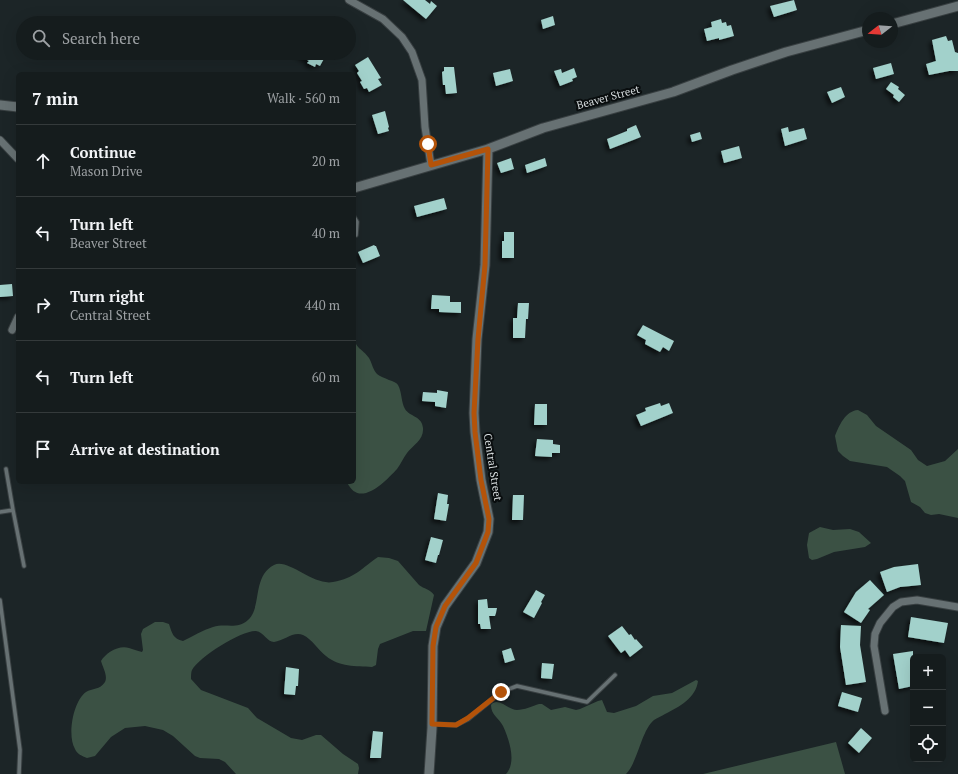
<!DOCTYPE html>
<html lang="en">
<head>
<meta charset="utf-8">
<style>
  :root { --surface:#151c1d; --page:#22292a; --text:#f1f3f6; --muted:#9da1a4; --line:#343a3b }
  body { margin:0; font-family:"PT Serif",serif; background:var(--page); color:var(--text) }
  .controls { position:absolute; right:12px; bottom:12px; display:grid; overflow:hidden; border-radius:6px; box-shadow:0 4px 16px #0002 }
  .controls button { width:36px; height:36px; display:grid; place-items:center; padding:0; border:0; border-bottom:1px solid var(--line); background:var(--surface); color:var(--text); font:20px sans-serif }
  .compass { position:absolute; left:862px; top:12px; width:36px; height:36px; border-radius:50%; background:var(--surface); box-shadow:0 4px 16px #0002; rotate:253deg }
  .stop { position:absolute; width:12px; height:12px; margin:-9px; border:3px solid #b45309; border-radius:50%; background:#fff }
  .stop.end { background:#b45309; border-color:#fff; box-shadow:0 1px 4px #0008 }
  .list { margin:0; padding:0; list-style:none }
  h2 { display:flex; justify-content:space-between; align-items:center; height:52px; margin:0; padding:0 16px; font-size:17px }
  h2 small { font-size:13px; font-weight:400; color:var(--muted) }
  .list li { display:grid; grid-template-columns:26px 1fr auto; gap:12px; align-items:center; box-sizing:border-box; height:72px; padding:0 16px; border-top:1px solid var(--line) }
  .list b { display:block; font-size:15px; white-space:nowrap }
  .list p { margin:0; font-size:13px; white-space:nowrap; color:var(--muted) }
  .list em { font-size:13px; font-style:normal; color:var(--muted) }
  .icon { flex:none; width:22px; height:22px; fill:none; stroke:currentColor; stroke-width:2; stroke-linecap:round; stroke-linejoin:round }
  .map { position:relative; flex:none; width:958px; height:774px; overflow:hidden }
  .search { position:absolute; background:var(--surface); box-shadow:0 4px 16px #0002; left:16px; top:16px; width:340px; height:44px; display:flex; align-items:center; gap:10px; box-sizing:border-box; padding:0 14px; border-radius:22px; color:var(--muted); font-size:15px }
  .panel { position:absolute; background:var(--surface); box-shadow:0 4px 16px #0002; left:16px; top:72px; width:340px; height:412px; border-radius:6px }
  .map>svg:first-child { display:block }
  .green { fill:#3b5144 }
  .building { fill:#a2d1cb; filter:url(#shadow) }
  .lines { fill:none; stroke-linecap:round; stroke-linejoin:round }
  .service-casing { stroke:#383f41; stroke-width:5.5 }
  .minor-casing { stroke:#383f41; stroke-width:9 }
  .tertiary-casing { stroke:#383f41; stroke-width:11 }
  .service { stroke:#677173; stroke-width:3.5 }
  .minor { stroke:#677173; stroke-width:7 }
  .tertiary { stroke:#677173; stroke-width:9 }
  .route { stroke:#b45309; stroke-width:5 }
  .labels { text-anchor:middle; stroke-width:4; stroke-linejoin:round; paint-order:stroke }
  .street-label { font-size:11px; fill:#d6dcde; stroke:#090d0e }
</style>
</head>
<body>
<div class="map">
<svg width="958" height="774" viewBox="0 0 958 774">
  <defs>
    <filter id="shadow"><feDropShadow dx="-3" dy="3" stdDeviation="2" flood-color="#0009"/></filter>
  </defs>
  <rect width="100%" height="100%" fill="#1c2527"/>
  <!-- green -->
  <path class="green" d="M354 336C355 349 362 348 369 358 372 363 373 370 377 374 383 379 396 381 398 385 402 392 401 402 405 409 410 417 422 416 423 428 424 440 413 445 407 453 403 458 401 464 397 469 385 482 359 509 347 482H354Z
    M858 410 867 415 876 426 911 450 918 460 927 466 945 461 958 449V518L939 514 931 515 925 513 920 507 911 502 905 481 900 476 887 467 850 461 843 456 838 451 835 436C839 426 845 411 858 410Z
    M820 527 833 530 850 529 859 532 871 543 865 547 834 552 817 559 812 560 809 558 807 545 809 533Z
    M378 557 389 558 398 561 419 585C424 589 430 589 434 595L426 631H413L380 644 378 649 376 665 372 667C356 666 339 667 326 656 318 650 312 639 303 635 293 631 284 641 274 642 267 642 264 632 256 631 242 630 199 657 192 670 191 672 191 676 191 679L201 690 248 708 257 718 291 738 302 740 316 735H321L343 754 358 764 359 768 358 774H236L225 762 219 759 200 758 195 756 173 736 163 730 145 726 125 728 111 737 95 756 87 758C82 756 77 754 75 749 67 736 73 701 86 692 92 688 100 690 105 682 108 676 103 668 101 661 106 653 118 645 129 648 133 649 137 651 142 652L143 650 141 634 143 629 155 622H163L169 624C172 633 173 639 183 641 193 636 203 630 213 627 226 623 237 630 248 620 262 608 252 576 274 565 288 558 313 586 333 582 355 578 362 568 378 557Z
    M696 680 698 681C696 698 679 707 665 714 662 716 657 718 654 720 641 731 638 762 626 774H506C517 762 509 739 503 726 499 718 491 715 491 705 498 696 508 710 517 710 524 710 533 706 539 704H542L551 710 565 707 576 710 580 709 598 701 602 700 607 712 614 713 636 706 653 696 672 693Z
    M836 742 845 774H703Z"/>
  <!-- building -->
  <path class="building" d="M403 0H425L430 4 431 1 437 6 426 19Z
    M794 0 797 10 774 17 770 6Z
    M553 16 555 25 543 29 541 20Z
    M721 19 722 23 726 22 727 26 731 25 734 36 719 40V38L707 41 704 29 712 27 711 22Z
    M946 36 948 41 952 40 955 52 958 53V71H949L929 75 926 64 936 61 932 40Z
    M295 53H322L326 55 320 66 316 64 315 67 307 63 309 61Z
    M368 57 381 78 378 79 382 85 369 92 367 88 364 89 360 82 362 81 357 73 359 71 355 65Z
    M891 63 894 74 876 79 873 68Z
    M444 67H454L457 93 446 94 445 85H443L442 72 444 71Z
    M574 68 577 77 572 79 573 81 560 86 554 71 561 69 562 73Z
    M510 69 513 81 496 86 493 73Z
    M891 82 899 87 898 89 905 95 899 102 893 97 894 95 886 89Z
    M841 87 845 97 832 103 827 92Z
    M385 111 389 127 388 128 389 131 378 134 372 115Z
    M636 125 641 137 610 149 607 139 627 131V129Z
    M788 127 789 132 804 128 807 139 785 146 781 129Z
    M700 132 702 139 692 142 690 135Z
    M739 146 742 158 724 163 721 151Z
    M511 158 514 169 501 173 497 163Z
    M545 158 547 166 527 173 525 165Z
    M444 198 447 209 417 217 414 206Z
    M504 232H514V258H502V241H504Z
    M374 245 375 246H376L380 256 363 263 358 252Z
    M12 284 13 296 0 297V285Z
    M432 295 450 296V302H461V313L439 312V309H431Z
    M518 303H529L528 319H526L525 338H513V318H517Z
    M643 325 674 341 669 351 663 347 660 352 645 344 646 340 637 335Z
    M437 390 448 392 446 408 435 406V402L422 401 423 392 437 393Z
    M660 403 661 406 669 403 673 413 641 426 636 415 646 411 645 408Z
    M535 404H547V425H534Z
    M537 439 553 440V444L560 445V453H552V457L535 456Z
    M438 493 448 495 447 504H449L446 521 434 519Z
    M513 495H524L523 520H512Z
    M431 537 443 540 439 555H438L436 563 425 560Z
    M918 564 921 585 900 587 887 592 880 572 894 567Z
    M870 580 884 595 868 609 870 610 861 623 844 612 856 592Z
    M536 590 545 595 541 602 542 603 534 618 523 612Z
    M487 599 488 608H497L496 613 495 616H489L491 629H481L480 624H478V600Z
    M911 617 948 623 944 643 908 637Z
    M841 625 861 626 860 645 866 682 846 685 840 647Z
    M622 626 629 635 631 634 635 640 636 639 643 647 630 657 625 650 621 653 608 636Z
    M511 648 515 660 505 663 502 651Z
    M913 651V686L899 689 893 654Z
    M542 663 554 664 552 679 541 678Z
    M286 667 299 669 298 686H296L295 695 284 694Z
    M842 692 862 698 858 712 838 706Z
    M861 728 872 738 859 753 848 743Z
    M373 731 383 732 381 758H370Z"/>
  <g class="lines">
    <defs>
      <path id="service" d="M354 217 357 222 356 235
        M6 469 13 510
        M0 512 13 510 24 566
        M0 600 20 750 19 774
        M433 724 456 725 468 719 501 692 517 686 587 702 615 675"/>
      <path id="minor" d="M349 0 383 19 402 37 412 52 422 80 425 127 431 165
        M0 140 18 159
        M12 330 18 317
        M885 711 874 646 875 634 880 623 893 607 901 602 917 600 958 607"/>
      <path id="tertiary" d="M892 24 958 6
        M0 105 18 107
        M354 188 488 149 543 128 673 92 732 70 786 52 868 30
        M429 774 432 728 433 646 436 627 445 606 476 563 488 532 489 519 481 480 475 432 474 413 477 339 485 265 488 149"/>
    </defs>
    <!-- service casing -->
    <use href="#service" class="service-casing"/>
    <!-- minor casing -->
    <use href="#minor" class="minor-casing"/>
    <!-- tertiary casing -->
    <use href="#tertiary" class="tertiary-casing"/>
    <!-- service -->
    <use href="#service" class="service"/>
    <!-- minor -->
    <use href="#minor" class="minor"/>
    <!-- tertiary -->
    <use href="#tertiary" class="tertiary"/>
  </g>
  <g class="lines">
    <!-- route -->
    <path class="route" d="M428 144 431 165 488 149 485 265 478 339 474 413 475 432 481 480 489 519 488 532 476 563 445 606 436 627 433 646 432 724 456 725 468 718 501 692"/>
  </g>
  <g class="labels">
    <!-- street labels -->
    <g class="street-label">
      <text transform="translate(608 97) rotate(-15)" y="4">Beaver Street</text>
      <text transform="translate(493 467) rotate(81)" y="4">Central Street</text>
    </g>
  </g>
</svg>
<div class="controls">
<button>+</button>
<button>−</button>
<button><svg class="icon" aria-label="locate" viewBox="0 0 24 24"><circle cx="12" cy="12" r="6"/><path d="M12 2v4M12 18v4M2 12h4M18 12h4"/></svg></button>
</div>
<svg class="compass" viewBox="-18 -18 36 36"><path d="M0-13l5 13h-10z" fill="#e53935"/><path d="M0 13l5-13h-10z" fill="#9da1a4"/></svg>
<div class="stop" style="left:428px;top:144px"></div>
<div class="stop end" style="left:501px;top:692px"></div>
<div class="search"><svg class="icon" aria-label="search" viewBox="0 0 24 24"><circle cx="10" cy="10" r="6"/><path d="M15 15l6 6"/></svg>Search here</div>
<section class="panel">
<h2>7 min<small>Walk · 560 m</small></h2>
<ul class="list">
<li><svg class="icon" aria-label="ahead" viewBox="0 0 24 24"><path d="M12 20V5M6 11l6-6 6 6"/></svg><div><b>Continue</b><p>Mason Drive</p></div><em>20 m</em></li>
<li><svg class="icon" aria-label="left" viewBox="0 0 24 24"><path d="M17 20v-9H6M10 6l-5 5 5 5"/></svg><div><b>Turn left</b><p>Beaver Street</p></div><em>40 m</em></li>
<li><svg class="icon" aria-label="right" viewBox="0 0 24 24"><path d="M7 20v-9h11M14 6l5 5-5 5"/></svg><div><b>Turn right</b><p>Central Street</p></div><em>440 m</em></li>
<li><svg class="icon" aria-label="left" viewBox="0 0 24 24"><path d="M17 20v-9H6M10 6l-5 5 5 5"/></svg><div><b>Turn left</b></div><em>60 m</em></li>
<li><svg class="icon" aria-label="arrive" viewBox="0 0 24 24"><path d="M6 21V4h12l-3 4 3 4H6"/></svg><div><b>Arrive at destination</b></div></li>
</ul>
</section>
</div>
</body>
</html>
